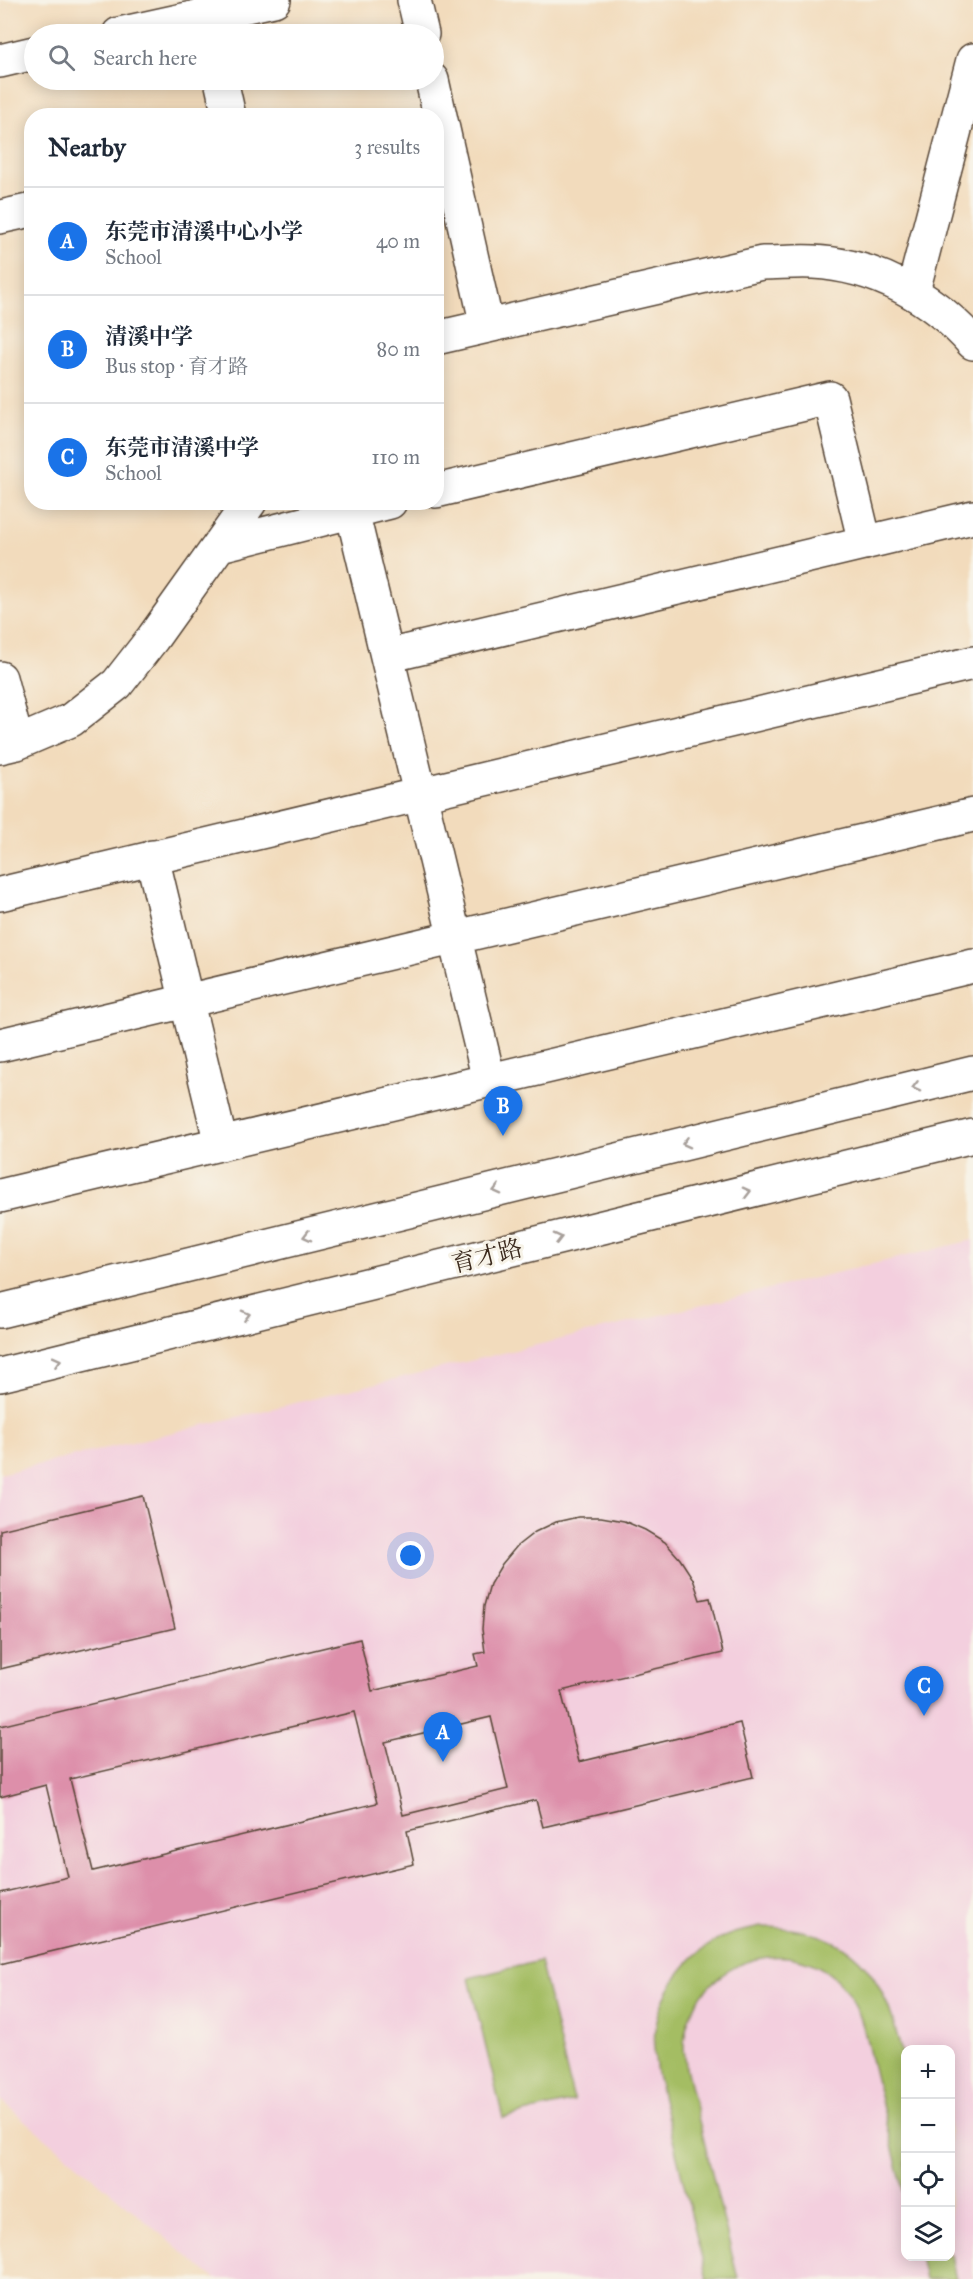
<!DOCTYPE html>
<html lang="en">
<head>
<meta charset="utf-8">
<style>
  :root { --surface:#fff; --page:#f2f2f3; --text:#1f2937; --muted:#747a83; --line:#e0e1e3; --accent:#1a73e8 }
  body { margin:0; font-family:"IM FELL Great Primer","Noto Serif SC",serif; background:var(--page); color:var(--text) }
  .controls { position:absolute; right:18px; bottom:18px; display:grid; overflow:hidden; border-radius:12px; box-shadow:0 3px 15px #0003 }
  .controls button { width:54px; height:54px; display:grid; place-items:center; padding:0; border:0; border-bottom:2px solid var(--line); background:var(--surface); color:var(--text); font:30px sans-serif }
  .you { position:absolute; left:411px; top:1556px; width:21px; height:21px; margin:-15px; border:4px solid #fff; border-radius:50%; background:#1a73e8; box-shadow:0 0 0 9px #1a73e833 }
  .badge { display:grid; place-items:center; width:39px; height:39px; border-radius:50%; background:var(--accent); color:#fff; font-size:20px; font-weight:700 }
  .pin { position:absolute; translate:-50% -50px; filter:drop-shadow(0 2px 3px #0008) }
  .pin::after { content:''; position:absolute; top:32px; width:21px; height:18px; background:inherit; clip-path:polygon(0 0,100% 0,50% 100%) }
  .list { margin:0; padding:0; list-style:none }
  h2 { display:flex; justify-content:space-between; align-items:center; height:78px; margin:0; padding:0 24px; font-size:26px }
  h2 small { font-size:20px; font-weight:400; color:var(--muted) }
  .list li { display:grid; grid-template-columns:39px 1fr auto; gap:18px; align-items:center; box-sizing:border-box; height:108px; padding:0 24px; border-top:2px solid var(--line) }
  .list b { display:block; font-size:22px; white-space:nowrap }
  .list p { margin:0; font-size:20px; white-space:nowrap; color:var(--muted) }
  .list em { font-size:20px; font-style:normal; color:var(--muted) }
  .icon { flex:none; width:33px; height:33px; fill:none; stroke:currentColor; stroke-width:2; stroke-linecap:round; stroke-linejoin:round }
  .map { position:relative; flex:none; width:973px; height:2279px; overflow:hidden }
  .search { position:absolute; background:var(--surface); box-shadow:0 3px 15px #0003; left:24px; top:24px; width:420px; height:66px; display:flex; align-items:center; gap:15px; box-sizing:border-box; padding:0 21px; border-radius:33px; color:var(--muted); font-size:22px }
  .panel { position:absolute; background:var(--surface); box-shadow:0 3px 15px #0003; left:24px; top:108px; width:420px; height:402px; border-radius:24px }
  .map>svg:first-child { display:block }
  .built { fill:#f3cfde; fill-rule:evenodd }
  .green { fill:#a4bd63; stroke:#707440; stroke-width:1.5 }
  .building { fill:#dd8faa; fill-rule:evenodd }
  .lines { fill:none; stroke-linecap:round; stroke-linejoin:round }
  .minor-casing { stroke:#564536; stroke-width:36 }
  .major-casing { stroke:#564536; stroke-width:36 }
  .minor { stroke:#fff; stroke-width:33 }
  .major { stroke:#fff; stroke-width:33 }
  .oneway { stroke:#a79f9a }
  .labels { text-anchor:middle; stroke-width:6; stroke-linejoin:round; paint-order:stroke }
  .street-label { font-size:24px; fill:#3b2a1e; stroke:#f7f3e8 }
</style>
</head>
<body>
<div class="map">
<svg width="973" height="2279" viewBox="0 0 973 2279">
  <rect width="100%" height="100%" fill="#f7f3e8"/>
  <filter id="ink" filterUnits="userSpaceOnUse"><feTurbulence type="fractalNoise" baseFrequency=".0167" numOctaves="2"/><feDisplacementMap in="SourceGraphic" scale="12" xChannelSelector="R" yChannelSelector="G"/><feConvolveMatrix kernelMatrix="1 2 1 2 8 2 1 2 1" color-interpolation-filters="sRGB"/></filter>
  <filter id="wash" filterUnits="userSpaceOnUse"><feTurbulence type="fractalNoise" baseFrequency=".008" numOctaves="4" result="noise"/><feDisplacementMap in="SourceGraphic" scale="24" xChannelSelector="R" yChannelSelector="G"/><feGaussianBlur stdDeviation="1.35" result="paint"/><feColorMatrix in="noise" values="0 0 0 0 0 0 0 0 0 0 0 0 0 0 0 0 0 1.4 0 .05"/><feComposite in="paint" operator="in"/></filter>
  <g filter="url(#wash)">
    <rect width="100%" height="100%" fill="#f2dbbc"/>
    <!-- built -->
    <path class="built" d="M973 1240V2279H215L0 2100V1474ZM906 2050H950V2256H906Z"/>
    <!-- green -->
    <path class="green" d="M761 1927C839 1927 879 1960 897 2035 900 2047 904 2059 906 2070 907 2084 906 2098 906 2112 906 2141 906 2170 905 2198L863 2026C859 2012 854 2001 845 1989 793 1924 687 1964 684 2046 684 2053 686 2061 686 2068L738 2279H707L657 2074C656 2065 654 2055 654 2046 654 1998 687 1949 734 1933 743 1931 752 1929 761 1927Z
      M540 1961 574 2101 503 2118 469 1978Z
      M951 2255 956 2279H925L920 2257Z"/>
    <g id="blocks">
      <!-- building -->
      <path class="building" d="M143 1496 175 1628 0 1669V1530Z
        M578 1517H601L624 1521 645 1530 665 1542 680 1559 693 1579 700 1600 710 1598 723 1653 561 1691 579 1762 740 1723 753 1777 543 1827 536 1800 407 1831 414 1864 0 1964V1893L68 1877 46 1785 0 1797V1726L360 1639 372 1691 478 1666 475 1654 485 1652 482 1629 484 1606 490 1584 502 1564 517 1546 535 1532 556 1522ZM354 1712 377 1803 93 1871 70 1779ZM491 1717 508 1789 403 1815 385 1742Z"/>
    </g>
  </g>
  <g filter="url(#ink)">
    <use href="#blocks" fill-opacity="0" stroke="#564536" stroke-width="1.5"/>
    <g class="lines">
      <defs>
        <path id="minor" d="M414 0 422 34
          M119 34 274 0
          M0 61 34 53
          M221 80 229 116
          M432 80 487 326
          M0 217 32 210
          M913 291 973 60
          M436 338 762 263C779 263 796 261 813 262 875 265 933 297 973 343
          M436 491 830 398 865 543
          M352 511 489 1080
          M220 545 390 502
          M387 656 973 517
          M0 678 17 743
          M0 747 17 743 71 720 117 684 153 638 250 502
          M152 857 221 1144
          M0 894 973 663
          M0 1045 973 815
          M0 1196 973 966"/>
        <path id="major" d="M0 1311 973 1073
          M0 1375 973 1136"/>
      </defs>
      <!-- minor casing -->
      <use href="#minor" class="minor-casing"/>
      <!-- major casing -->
      <use href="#major" class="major-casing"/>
      <!-- minor -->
      <use href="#minor" class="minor"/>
      <!-- major -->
      <use href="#major" class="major"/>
    </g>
    <!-- one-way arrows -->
    <defs><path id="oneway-chevron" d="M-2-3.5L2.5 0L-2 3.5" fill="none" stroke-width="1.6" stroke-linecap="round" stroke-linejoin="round" transform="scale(1.5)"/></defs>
    <g class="oneway">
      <use href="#oneway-chevron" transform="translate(916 1087) rotate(166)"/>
      <use href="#oneway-chevron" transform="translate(686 1143) rotate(166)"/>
      <use href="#oneway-chevron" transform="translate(497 1190) rotate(166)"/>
      <use href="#oneway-chevron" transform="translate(747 1192) rotate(-14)"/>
      <use href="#oneway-chevron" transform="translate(307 1236) rotate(166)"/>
      <use href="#oneway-chevron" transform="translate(558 1238) rotate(-14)"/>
      <use href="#oneway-chevron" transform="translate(246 1315) rotate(-14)"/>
      <use href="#oneway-chevron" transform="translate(57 1361) rotate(-14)"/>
    </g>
  </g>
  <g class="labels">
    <!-- street labels -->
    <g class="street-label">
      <text transform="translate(487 1256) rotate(-14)" y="8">育才路</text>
    </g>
  </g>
</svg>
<div class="controls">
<button>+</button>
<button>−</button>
<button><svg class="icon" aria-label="locate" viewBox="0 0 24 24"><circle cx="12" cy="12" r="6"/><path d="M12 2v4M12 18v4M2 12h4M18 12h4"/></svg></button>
<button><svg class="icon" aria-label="layers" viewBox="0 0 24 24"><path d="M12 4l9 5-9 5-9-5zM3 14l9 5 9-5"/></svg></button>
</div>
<div class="you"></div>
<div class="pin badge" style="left:443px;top:1762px">A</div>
<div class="pin badge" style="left:503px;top:1136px">B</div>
<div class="pin badge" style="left:924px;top:1716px">C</div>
<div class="search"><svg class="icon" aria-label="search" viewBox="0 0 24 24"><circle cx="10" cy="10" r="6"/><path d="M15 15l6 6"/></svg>Search here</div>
<section class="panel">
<h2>Nearby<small>3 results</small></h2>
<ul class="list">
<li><span class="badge">A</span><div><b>东莞市清溪中心小学</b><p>School</p></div><em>40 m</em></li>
<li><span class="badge">B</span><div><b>清溪中学</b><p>Bus stop · 育才路</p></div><em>80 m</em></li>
<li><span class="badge">C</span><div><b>东莞市清溪中学</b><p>School</p></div><em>110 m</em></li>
</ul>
</section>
</div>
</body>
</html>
